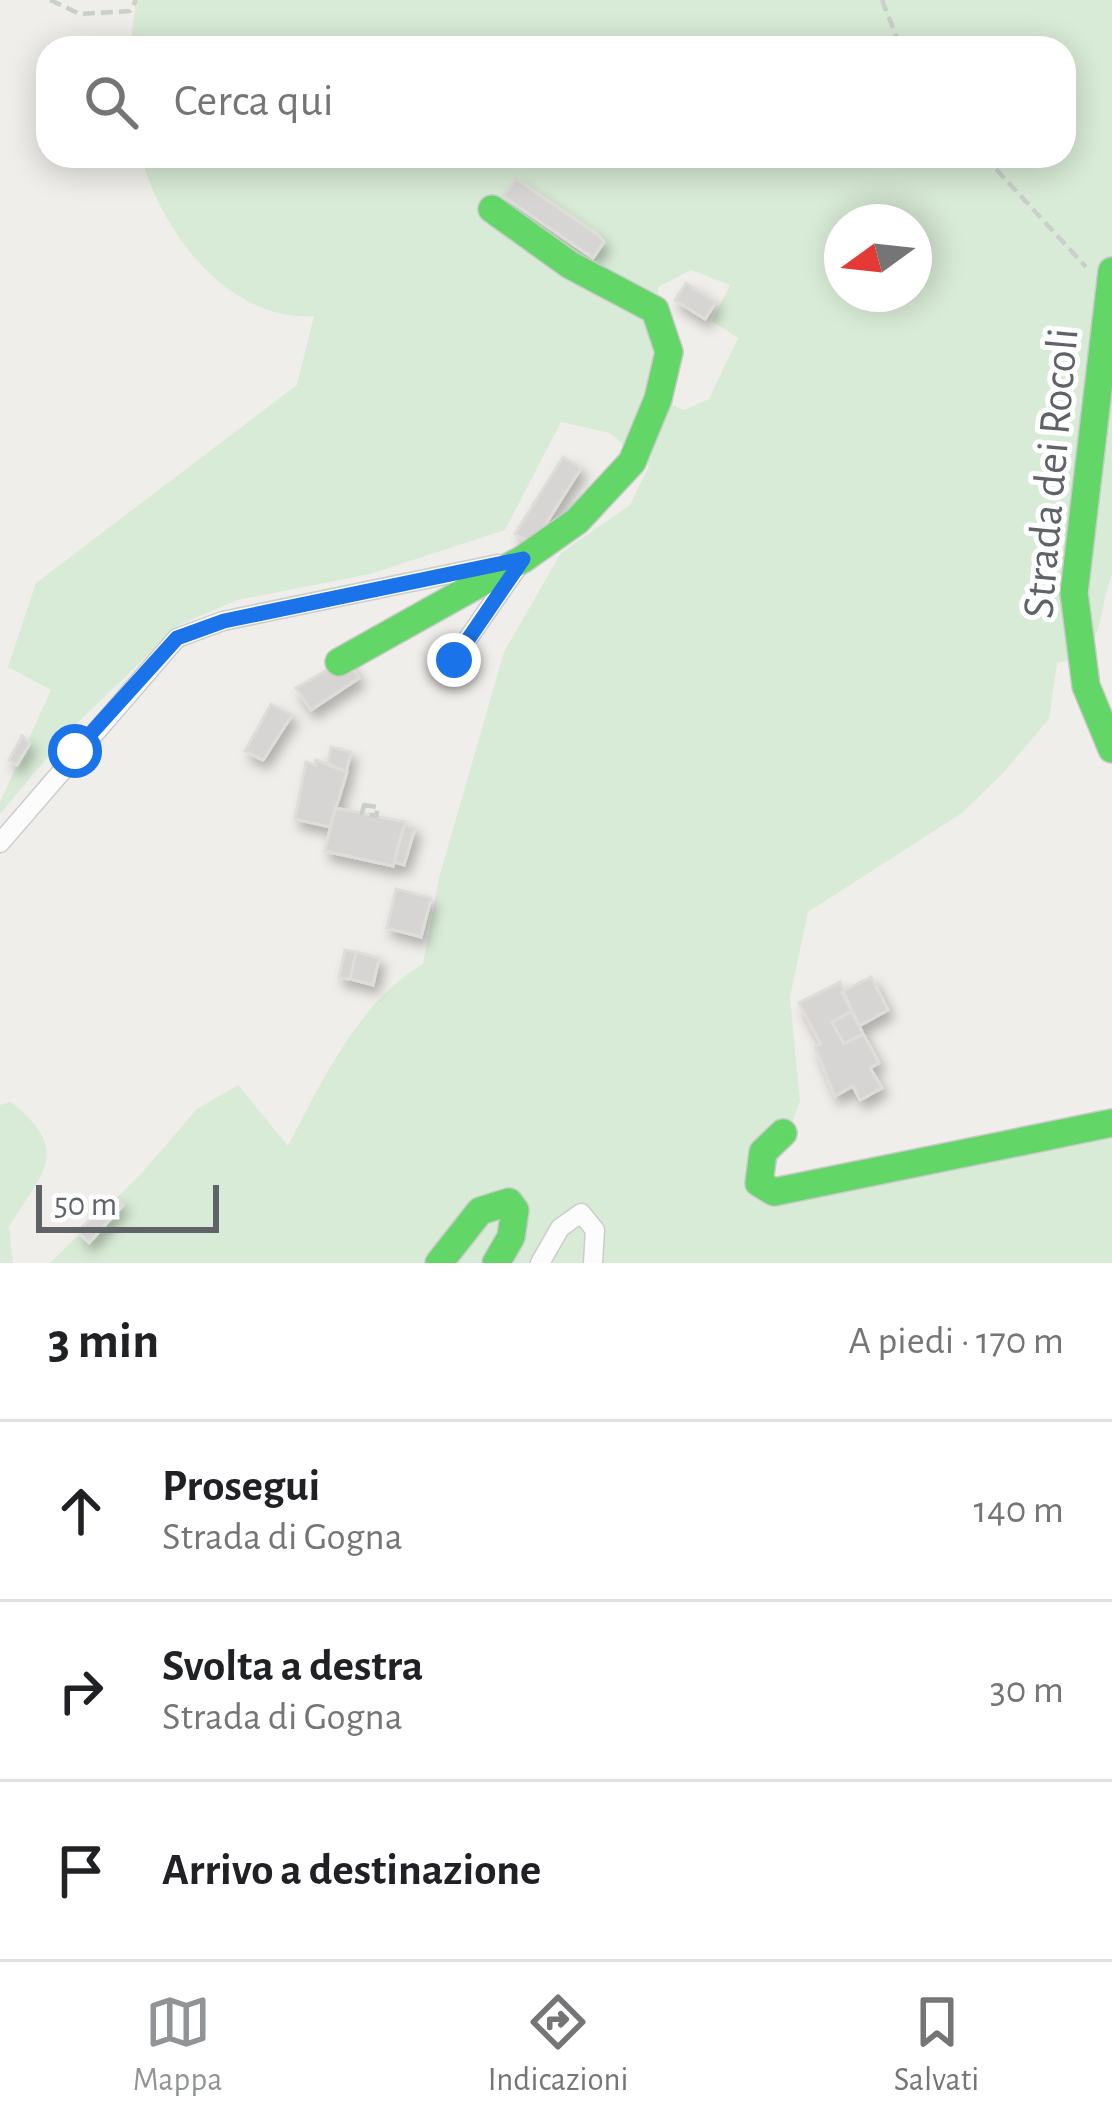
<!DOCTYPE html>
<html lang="it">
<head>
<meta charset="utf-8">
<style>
  :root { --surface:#fff; --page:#f6f6f6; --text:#202124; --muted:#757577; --line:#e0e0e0; --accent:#919496 }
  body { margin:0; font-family:"Alegreya Sans",sans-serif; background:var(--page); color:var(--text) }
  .compass { position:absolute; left:824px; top:204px; width:108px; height:108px; border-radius:50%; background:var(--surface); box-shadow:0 6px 30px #0003; rotate:255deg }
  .scale { position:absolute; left:36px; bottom:30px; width:183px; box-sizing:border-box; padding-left:12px; border:6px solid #5f6368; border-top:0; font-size:33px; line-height:42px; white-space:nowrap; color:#5f6368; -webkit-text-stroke:9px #fff; paint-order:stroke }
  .stop { position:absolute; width:36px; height:36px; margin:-27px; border:9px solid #1a73e8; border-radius:50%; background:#fff }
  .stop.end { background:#1a73e8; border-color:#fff; box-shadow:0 3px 12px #0008 }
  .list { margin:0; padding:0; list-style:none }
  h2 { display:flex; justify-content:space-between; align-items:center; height:156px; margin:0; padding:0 48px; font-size:51px }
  h2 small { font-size:39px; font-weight:400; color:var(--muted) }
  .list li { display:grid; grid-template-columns:78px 1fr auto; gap:36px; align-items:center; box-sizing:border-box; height:180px; padding:0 48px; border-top:3px solid var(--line) }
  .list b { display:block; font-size:45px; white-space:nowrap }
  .list p { margin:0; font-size:39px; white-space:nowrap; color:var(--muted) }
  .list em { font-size:39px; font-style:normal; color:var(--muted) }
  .icon { flex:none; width:66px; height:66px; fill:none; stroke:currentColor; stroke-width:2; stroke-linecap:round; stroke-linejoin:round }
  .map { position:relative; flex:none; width:1112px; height:1263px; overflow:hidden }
  .search { position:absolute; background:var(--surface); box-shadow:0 6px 30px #0003; left:36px; right:36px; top:36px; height:132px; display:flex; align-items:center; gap:30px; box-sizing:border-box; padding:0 42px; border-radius:36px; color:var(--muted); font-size:45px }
  .sheet { height:696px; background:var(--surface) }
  nav { display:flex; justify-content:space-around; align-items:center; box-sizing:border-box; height:168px; border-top:3px solid var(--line); background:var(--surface); font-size:33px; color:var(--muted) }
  nav a { display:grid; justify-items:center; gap:6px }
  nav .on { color:var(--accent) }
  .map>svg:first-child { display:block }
  .green { fill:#d8ebd6; fill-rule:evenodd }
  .building { fill:#d6d5d3; stroke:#deddd9; stroke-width:3; filter:url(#shadow) }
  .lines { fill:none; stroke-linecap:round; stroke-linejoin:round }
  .street-casing { stroke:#cbcccc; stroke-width:21 }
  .fast-casing { stroke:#cacacb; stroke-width:30 }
  .path { stroke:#cacfcc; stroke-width:4.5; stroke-dasharray:12 6; stroke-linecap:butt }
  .street { stroke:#fdfcfc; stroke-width:18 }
  .fast { stroke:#63d668; stroke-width:27 }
  .route { stroke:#1a73e8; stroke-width:15 }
  .labels { text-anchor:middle; stroke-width:10; stroke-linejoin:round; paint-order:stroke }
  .street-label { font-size:45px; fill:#5f6368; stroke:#fff }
</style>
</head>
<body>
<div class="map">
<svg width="1112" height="1263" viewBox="0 0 1112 1263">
  <defs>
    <filter id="shadow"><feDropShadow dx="5" dy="8" stdDeviation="6" flood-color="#0004"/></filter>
  </defs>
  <rect width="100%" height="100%" fill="#efeeea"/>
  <!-- green -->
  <path class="green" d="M136 0H1112V575C1096 613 1109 652 1057 663L1049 719 1003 773 962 813 808 912 790 997 800 1101 768 1188 1112 1135V1263H50L140 1175 197 1109 238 1085 288 1146C321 1082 360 1000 423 964L439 878 504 652 561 553 630 505 649 466 610 433 561 422 505 530 370 574 237 600 179 625 71 729 0 814V802L51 690 8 667 36 583 297 385 314 316C228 322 161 231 141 156H1064V48H130ZM842 222H914V294H842ZM691 270 730 285 712 321 738 338 709 399 684 410 659 399 658 287Z
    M11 1102C73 1152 42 1172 9 1227L13 1263H0V1105Z"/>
  <!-- building -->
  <path class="building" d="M516 179 597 234 604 242 593 258 503 196Z
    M686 283 716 302 705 319 675 300Z
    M563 457 581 468 533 544 515 534Z
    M346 659 359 678 311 710 296 688Z
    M271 704 292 715 263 760 245 751Z
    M22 736 30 743 17 765 9 760Z
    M331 747 351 752 346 772 328 763Z
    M316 760 347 772 330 827 295 819 306 762 315 765Z
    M335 808 405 822 393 866 325 851Z
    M404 825 415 828 404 865 394 862Z
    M396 889 431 898 421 937 387 928Z
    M345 950 356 952 350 979 339 978Z
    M356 952 379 958 373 985 350 979Z
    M871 977 888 1010 859 1026 842 992Z
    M840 982 852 1011 832 1022 844 1044 863 1034 879 1063 870 1068 882 1088 860 1100 853 1086 835 1096 815 1047 821 1044 799 1003Z
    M852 1011 863 1034 844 1044 832 1022Z
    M114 1196 123 1205 89 1243 78 1231Z"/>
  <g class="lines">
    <defs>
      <path id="street" d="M453 660 517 568
        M0 843 177 638 223 621 498 564
        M540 1263 560 1228 581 1213 595 1230 593 1263"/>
      <path id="fast" d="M1112 271 1074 593 1086 686 1112 749
        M339 662 523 559 577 521 632 462 658 399 669 352 655 310 570 265 492 209
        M783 1133 763 1152 759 1183 774 1192 1112 1123
        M439 1263 480 1211 509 1202 515 1210 511 1237 496 1263"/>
    </defs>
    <!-- street casing -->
    <use href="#street" class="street-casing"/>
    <!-- fast casing -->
    <use href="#fast" class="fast-casing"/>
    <!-- path -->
    <path class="path" d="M50 0 80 14 130 11 136 0
      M882 0 901 48
      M984 156 1086 267
      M364 805 378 807 376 816 362 813Z"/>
    <!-- street -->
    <use href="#street" class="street"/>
    <!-- fast -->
    <use href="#fast" class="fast"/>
  </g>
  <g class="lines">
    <!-- route -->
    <path class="route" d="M75 751 177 638 224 621 523 559 454 660"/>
  </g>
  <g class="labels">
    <!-- street labels -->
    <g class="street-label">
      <text transform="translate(1049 473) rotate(-85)" y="16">Strada dei Rocoli</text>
    </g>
  </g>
</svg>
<svg class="compass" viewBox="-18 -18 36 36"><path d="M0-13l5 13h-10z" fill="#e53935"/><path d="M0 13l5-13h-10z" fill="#757577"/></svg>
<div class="scale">50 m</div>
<div class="stop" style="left:75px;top:751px"></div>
<div class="stop end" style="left:454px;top:660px"></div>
<div class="search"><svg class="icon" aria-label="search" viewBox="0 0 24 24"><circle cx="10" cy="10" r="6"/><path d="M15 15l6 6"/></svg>Cerca qui</div>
</div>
<section class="sheet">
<h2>3 min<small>A piedi · 170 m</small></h2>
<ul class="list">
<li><svg class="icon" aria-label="ahead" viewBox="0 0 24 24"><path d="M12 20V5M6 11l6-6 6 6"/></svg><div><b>Prosegui</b><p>Strada di Gogna</p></div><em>140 m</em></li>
<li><svg class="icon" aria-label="right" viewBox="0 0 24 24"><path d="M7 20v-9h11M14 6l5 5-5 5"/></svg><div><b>Svolta a destra</b><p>Strada di Gogna</p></div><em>30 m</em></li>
<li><svg class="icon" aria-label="arrive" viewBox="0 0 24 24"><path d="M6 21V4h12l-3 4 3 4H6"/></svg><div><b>Arrivo a destinazione</b></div></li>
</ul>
</section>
<nav>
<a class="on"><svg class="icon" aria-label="map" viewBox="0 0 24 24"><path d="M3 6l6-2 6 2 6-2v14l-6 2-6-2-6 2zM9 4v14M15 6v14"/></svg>Mappa</a>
<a><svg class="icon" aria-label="directions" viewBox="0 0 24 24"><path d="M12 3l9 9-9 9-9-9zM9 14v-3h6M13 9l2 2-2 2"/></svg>Indicazioni</a>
<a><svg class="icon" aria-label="saved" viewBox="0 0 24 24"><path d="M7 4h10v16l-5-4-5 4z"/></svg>Salvati</a>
</nav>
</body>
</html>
